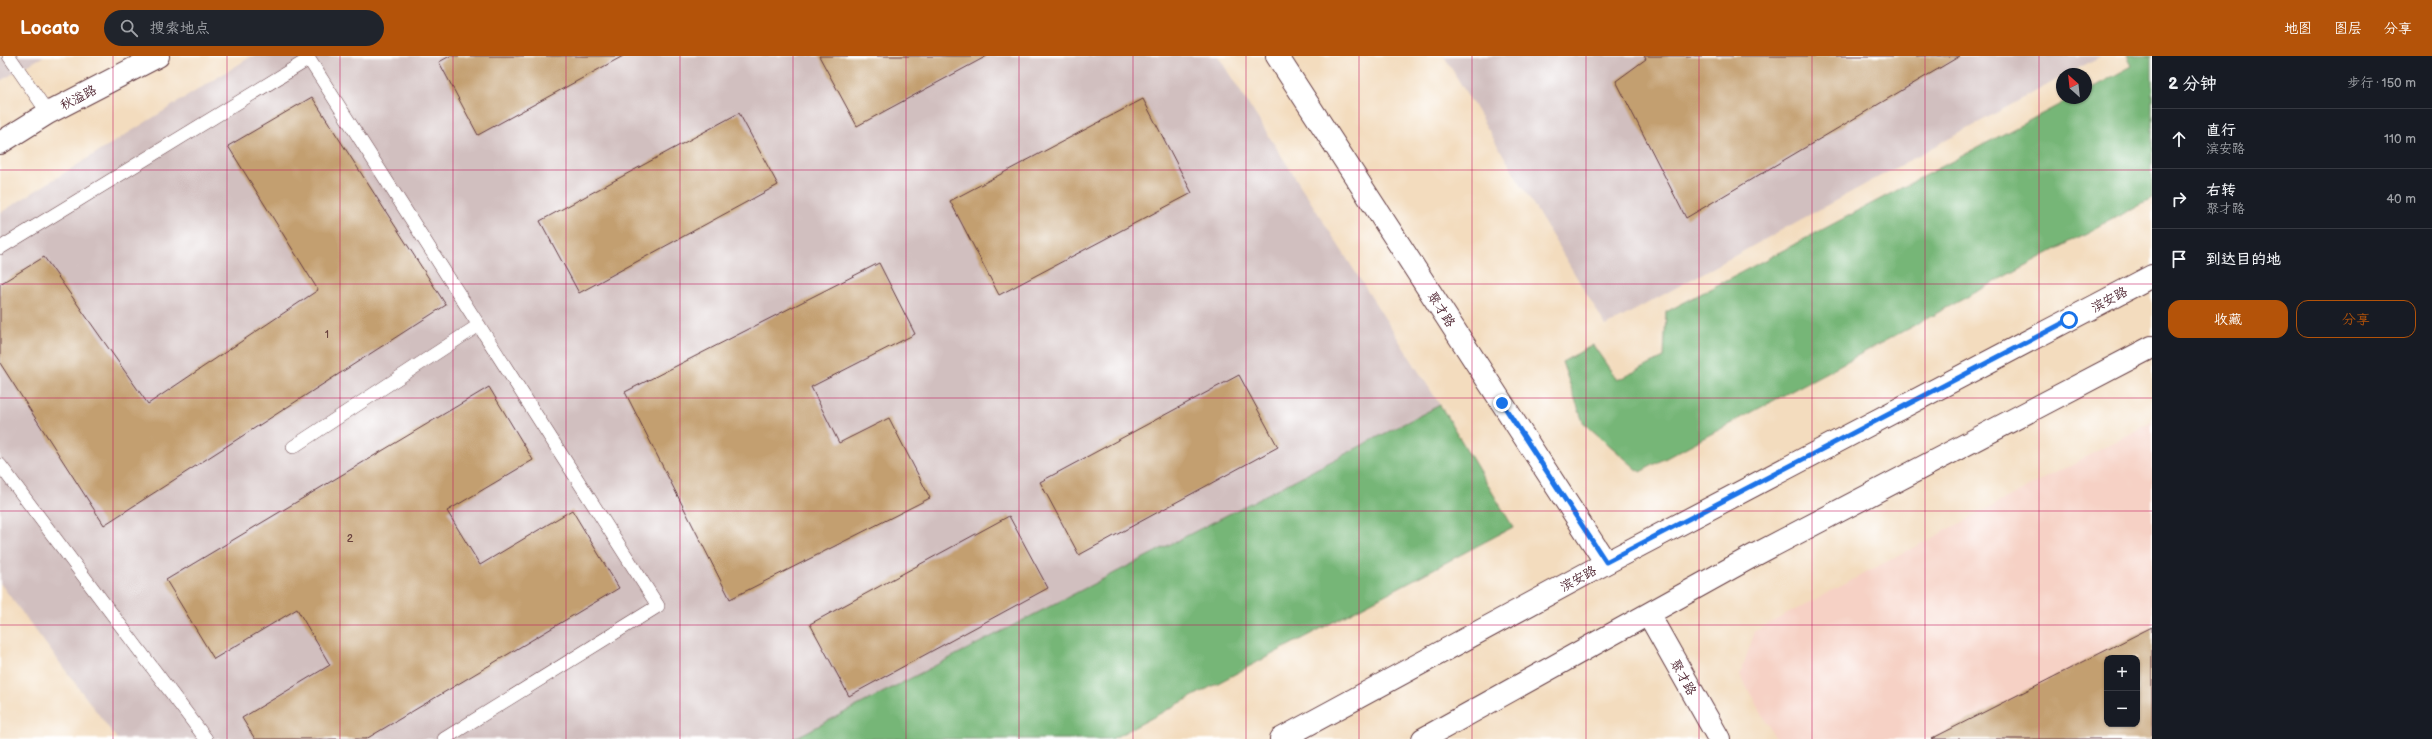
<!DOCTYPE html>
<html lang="zh">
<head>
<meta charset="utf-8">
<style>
  :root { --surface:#171b24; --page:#20242c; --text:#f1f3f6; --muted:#9ea1a6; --line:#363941; --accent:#b45309 }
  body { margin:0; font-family:"Balsamiq Sans","LXGW WenKai TC",sans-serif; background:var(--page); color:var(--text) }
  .controls { position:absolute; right:12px; bottom:12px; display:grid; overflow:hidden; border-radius:8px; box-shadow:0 1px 3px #0004 }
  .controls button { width:36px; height:36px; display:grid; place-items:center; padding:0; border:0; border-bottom:1px solid var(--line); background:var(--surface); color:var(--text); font:20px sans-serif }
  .compass { position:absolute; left:2056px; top:12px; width:36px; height:36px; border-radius:50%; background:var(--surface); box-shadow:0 1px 3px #0004; rotate:333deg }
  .stop { position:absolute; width:12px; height:12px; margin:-9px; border:3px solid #1a73e8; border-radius:50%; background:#fff }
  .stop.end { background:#1a73e8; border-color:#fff; box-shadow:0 1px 4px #0008 }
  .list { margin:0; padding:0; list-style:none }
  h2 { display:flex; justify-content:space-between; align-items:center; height:52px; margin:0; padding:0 16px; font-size:17px }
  h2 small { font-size:13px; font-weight:400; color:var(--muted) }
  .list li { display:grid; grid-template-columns:26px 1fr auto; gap:12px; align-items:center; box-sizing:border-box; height:60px; padding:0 16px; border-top:1px solid var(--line) }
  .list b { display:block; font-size:15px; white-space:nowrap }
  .list p { margin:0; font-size:13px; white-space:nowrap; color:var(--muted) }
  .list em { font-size:13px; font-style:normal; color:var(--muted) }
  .actions { display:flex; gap:8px; padding:12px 16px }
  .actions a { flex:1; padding:9px 0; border:1px solid var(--accent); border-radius:12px; text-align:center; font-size:14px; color:var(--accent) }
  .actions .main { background:var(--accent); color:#fff }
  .icon { flex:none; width:22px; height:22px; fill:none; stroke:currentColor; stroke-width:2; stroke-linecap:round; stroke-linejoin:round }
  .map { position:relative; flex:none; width:2152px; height:683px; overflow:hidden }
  header { display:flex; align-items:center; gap:24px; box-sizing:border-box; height:56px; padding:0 20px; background:var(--accent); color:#fff }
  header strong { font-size:19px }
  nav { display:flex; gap:22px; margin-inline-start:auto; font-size:14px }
  .search { width:280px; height:36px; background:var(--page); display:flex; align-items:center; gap:10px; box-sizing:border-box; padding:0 14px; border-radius:22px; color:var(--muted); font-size:15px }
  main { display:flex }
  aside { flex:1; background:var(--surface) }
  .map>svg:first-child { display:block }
  .built { fill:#f6d1c5; fill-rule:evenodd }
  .industrial { fill:#d1bfbf }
  .forest { fill:#76b677; stroke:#606a51 }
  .building { fill:#c39f6f; fill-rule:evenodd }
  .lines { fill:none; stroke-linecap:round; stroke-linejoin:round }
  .lane-casing { stroke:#633b41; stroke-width:14 }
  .secondary-casing { stroke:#633b41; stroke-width:24 }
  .lane { stroke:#fff; stroke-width:13 }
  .secondary { stroke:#fff; stroke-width:22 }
  .route { stroke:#1a73e8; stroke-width:5 }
  .grid { fill:none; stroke:#c2185b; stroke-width:1; stroke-opacity:0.55 }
  .labels { text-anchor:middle; stroke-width:3; stroke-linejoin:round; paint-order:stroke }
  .number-label { font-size:11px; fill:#683f3c }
  .street-label { font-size:13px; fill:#4a1f2b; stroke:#fff }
</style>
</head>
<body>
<header>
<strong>Locato</strong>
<div class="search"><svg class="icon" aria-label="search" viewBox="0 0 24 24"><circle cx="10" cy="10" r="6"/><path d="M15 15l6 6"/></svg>搜索地点</div>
<nav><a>地图</a><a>图层</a><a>分享</a></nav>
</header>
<main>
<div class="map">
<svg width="2152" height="683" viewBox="0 0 2152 683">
  <rect width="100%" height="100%" fill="#fff"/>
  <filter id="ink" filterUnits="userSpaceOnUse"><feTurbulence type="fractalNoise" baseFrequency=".025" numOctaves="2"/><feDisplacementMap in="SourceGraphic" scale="8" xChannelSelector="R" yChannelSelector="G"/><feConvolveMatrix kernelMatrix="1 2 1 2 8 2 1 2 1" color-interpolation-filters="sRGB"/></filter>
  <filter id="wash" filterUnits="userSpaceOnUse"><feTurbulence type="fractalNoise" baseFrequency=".012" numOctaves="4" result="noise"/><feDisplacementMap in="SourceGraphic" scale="16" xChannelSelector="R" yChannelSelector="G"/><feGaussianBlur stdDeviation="0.9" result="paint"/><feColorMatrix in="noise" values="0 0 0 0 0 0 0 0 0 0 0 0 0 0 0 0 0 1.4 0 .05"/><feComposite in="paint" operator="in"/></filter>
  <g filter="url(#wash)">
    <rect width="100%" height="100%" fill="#f3dcbe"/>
    <!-- built -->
    <path class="built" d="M2152 366V683H1776L1740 619 1755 575ZM2107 602H2137V668H2107Z"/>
    <!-- industrial -->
    <path class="industrial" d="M0 0H44L0 25Z
      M252 0H1218L1440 349 793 683H117L0 527V157Z
      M1444 0H2101L2068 18H2062V21L1606 270Z"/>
    <!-- forest -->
    <path class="forest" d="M2127 0H2152V142L1640 416 1583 366 1562 306 1593 289 1617 324 1664 302 1666 256 2072 42H2086V35L2132 10Z
      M1440 349 1513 471 1112 683H793Z"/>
    <g id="blocks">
      <!-- building -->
      <path class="building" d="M450 0H623L478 79 439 6Z
        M819 0H987L857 70Z
        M1644 0H1960L1686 162 1616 25 1646 3Z
        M312 41 446 249 104 469 0 307V228L44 201 148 348 318 234 228 90Z
        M1143 43 1192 137 999 239 950 145Z
        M739 57 778 129 579 237 540 165Z
        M879 207 915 278 811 331 839 387 889 362 930 442 730 543 625 336Z
        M1239 319 1278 391 1079 499 1040 426Z
        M489 331 533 404 447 455 480 509 572 454 619 532 366 683H255L242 662 330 609 297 553 214 603 166 524Z
        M1009 460 1048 532 849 640 810 568Z
        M2152 571V683H1931ZM2107 602H2137V668H2107Z"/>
    </g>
  </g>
  <g filter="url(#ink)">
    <use href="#blocks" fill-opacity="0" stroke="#633b41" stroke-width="1"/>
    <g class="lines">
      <defs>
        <path id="lane" d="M9 0 48 57
          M307 0 658 550 444 683
          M0 192 309 3
          M293 391 479 269
          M0 409 206 683"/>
        <path id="secondary" d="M1277 0 1606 507
          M0 87 48 57 158 0
          M1649 559 1719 683
          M1281 683 1606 507 2152 220
          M1423 683 1751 501 2152 291"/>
      </defs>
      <!-- lane casing -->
      <use href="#lane" class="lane-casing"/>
      <!-- secondary casing -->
      <use href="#secondary" class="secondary-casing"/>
      <!-- lane -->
      <use href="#lane" class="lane"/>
      <!-- secondary -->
      <use href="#secondary" class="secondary"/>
    </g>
  </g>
  <g class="lines" filter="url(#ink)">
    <!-- route -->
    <path class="route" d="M1502 347 1606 506 2069 264"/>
  </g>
  <!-- grid -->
  <path class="grid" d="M113 0V683M227 0V683M340 0V683M453 0V683M566 0V683M680 0V683M793 0V683M906 0V683M1019 0V683M1133 0V683M1246 0V683M1359 0V683M1472 0V683M1586 0V683M1699 0V683M1812 0V683M1925 0V683M2039 0V683M0 114H2152M0 228H2152M0 342H2152M0 455H2152M0 569H2152"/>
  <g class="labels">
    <!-- number labels -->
    <g class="number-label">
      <text x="327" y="282">1</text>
      <text x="350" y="486">2</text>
    </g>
    <!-- street labels -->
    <g class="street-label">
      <text transform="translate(78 41) rotate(-27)" y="5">秋溢路</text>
      <text transform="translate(2109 243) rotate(-28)" y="5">滨安路</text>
      <text transform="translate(1442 253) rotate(57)" y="5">聚才路</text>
      <text transform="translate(1578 522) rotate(-29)" y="5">滨安路</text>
      <text transform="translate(1684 621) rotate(61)" y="5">聚才路</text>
    </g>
  </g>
</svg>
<div class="controls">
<button>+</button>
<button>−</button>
</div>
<svg class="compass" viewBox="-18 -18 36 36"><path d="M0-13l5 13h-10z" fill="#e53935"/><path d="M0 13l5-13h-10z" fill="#9ea1a6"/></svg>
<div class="stop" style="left:2069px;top:264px"></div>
<div class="stop end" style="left:1502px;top:347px"></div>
</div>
<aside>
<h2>2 分钟<small>步行 · 150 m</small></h2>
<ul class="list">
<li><svg class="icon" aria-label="ahead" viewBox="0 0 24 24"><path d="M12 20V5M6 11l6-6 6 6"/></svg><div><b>直行</b><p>滨安路</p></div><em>110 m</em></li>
<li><svg class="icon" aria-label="right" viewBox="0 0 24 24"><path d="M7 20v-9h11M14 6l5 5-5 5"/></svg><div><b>右转</b><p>聚才路</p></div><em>40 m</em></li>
<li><svg class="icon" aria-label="arrive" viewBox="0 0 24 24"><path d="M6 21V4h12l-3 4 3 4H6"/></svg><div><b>到达目的地</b></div></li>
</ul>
<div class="actions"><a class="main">收藏</a><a>分享</a></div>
</aside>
</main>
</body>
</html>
